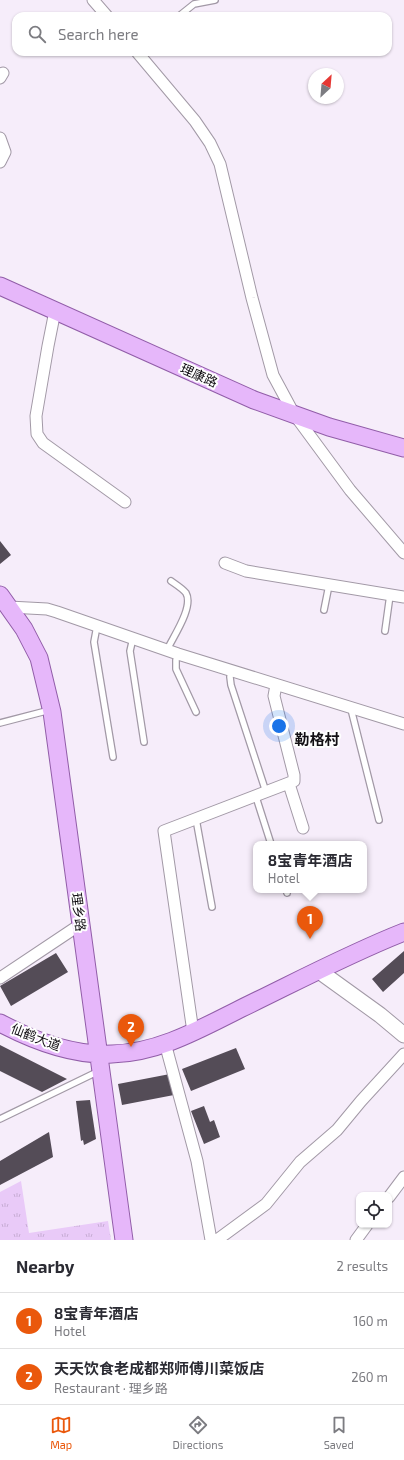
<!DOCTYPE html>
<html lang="en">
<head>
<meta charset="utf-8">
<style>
  :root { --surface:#fff; --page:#f2f2f3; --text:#2b2b33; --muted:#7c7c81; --line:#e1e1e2; --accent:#ea580c }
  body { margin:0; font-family:"Exo 2","Noto Sans SC",sans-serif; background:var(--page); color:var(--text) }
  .controls { position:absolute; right:12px; bottom:12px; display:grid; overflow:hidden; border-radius:8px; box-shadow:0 1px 3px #0004 }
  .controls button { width:36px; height:36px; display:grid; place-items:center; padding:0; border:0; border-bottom:1px solid var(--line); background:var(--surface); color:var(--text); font:20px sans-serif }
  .compass { position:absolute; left:308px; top:68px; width:36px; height:36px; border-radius:50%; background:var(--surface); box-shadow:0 1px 3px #0004; rotate:26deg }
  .you { position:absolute; left:279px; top:726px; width:14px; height:14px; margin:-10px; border:3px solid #fff; border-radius:50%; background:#1a73e8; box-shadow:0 0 0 6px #1a73e833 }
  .badge { display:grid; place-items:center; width:26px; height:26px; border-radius:50%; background:var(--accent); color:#fff; font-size:13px; font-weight:700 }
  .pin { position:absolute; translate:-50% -33px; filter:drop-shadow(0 1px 2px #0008) }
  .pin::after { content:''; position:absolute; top:21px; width:14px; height:12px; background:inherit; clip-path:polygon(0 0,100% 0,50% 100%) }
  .popup { position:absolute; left:253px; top:841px; width:114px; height:52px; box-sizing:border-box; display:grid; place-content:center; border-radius:8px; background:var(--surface); filter:drop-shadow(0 1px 3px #0005); font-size:13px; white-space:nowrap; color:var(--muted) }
  .popup b { font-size:15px; color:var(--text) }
  .popup::after { content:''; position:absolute; left:50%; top:100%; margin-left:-8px; border:8px solid transparent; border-top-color:var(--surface) }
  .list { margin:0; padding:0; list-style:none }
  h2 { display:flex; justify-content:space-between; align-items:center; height:52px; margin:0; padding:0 16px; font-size:17px }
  h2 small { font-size:13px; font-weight:400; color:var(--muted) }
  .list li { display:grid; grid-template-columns:26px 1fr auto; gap:12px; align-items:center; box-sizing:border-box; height:56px; padding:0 16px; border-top:1px solid var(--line) }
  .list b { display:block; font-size:15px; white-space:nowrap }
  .list p { margin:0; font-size:13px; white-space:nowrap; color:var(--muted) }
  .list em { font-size:13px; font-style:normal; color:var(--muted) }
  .icon { flex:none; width:22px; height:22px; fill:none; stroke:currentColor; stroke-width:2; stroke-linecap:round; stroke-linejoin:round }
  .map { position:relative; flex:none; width:404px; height:1240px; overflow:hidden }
  .search { position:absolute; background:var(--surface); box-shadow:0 1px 3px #0004; left:12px; right:12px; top:12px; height:44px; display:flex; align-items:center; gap:10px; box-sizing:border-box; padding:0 14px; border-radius:12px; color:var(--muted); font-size:15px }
  .sheet { height:164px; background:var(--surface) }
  nav { display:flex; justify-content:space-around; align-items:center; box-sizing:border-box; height:56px; border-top:1px solid var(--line); background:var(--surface); font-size:11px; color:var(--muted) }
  nav a { display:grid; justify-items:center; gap:2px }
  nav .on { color:var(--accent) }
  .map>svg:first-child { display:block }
  .grass { fill:url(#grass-tufts) }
  .building { fill:#544c57 }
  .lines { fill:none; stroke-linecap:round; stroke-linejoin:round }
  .lane-casing { stroke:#a299a6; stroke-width:8 }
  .street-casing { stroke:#a299a6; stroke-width:13 }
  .secondary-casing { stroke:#a299a6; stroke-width:17 }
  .primary-casing { stroke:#915da8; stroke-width:19 }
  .lane { stroke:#fff; stroke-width:5.5 }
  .street { stroke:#fff; stroke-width:11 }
  .secondary { stroke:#fff; stroke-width:15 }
  .primary { stroke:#e6b7fa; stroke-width:17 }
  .labels { text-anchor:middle; stroke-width:4; stroke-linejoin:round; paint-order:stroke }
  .street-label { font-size:13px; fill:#131014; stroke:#fefefe }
  .quarter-label { font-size:15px; font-weight:bold; fill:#131014; stroke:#fefefe }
</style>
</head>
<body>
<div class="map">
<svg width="404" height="1240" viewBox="0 0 404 1240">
  <defs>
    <pattern id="grass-tufts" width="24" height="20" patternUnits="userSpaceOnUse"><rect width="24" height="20" fill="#e9caf8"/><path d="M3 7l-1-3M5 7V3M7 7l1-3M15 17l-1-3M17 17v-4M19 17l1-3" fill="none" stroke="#c7acd4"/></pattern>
  </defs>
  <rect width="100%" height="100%" fill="#f6edfa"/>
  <!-- grass -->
  <path class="grass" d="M21 1181 29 1233 108 1221 111 1240H0V1192Z"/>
  <!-- building -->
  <path class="building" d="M0 541 11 555 0 564Z
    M404 951V973L383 992 372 979Z
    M56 953 68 972 11 1006 0 986Z
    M0 1045 67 1079 42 1092 0 1071Z
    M236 1048 245 1069 191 1091 182 1069Z
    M170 1074 174 1095 122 1105 118 1084Z
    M90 1100 96 1139 84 1145 83 1140 81 1141 76 1101Z
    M204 1106 210 1122 214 1120 220 1137 204 1144 191 1111Z
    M49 1132 53 1157 0 1185V1161Z"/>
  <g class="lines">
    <defs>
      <path id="lane" d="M179 16 194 4 215 0
        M324 610 329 585
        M97 626 94 642 113 757
        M385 631 390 595
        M133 638 130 651 144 742
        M167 650C173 637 194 607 186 593 182 588 175 584 171 581
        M178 654 176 660V669L196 712
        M231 671 230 677 231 685 266 792
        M351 709 379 820
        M0 723 50 710
        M256 797 271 844
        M196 819 212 907
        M286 890 287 893
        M0 1119 99 1071"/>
      <path id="street" d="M93 0 107 16
        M137 52 195 121 210 143 220 164 252 298 273 375 294 414 350 490 404 553
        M0 78 3 73
        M0 138 5 152 0 162
        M55 311 48 346 36 416 37 434 43 443 125 502
        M225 563 246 571 404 597
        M9 607 47 609 57 612 178 654 404 724
        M289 784 303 828
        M0 978 81 924
        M193 1032 164 831 294 781V775L274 696 276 685
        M165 1043 197 1161 211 1240
        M389 1197 404 1177
        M217 1240 266 1204 300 1162 337 1130 361 1101 404 1054
        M356 1240 367 1225"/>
      <path id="secondary" d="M319 971 380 1015 404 1035"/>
      <path id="primary" d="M0 286 254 400 329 427 404 448
        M0 595 24 629 39 658 52 712 124 1240
        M0 1023C34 1041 73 1056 112 1054 158 1053 200 1029 240 1009 294 983 348 954 404 932"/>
    </defs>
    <!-- lane casing -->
    <use href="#lane" class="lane-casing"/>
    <!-- street casing -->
    <use href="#street" class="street-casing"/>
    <!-- secondary casing -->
    <use href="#secondary" class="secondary-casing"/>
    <!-- primary casing -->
    <use href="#primary" class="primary-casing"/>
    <!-- lane -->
    <use href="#lane" class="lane"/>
    <!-- street -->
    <use href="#street" class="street"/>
    <!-- secondary -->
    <use href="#secondary" class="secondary"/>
    <!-- primary -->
    <use href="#primary" class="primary"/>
  </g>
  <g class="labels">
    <!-- street labels -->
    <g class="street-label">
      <text transform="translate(199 375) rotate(24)" y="5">理康路</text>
      <text transform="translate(79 912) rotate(83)" y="5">理乡路</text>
      <text transform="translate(36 1037) rotate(21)" y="5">仙鹤大道</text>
    </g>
    <!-- quarter labels -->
    <g class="quarter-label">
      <text x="317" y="745">勒格村</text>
    </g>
  </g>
</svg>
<div class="controls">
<button><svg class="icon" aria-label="locate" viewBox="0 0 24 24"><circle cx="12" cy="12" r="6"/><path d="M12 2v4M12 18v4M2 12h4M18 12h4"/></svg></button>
</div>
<svg class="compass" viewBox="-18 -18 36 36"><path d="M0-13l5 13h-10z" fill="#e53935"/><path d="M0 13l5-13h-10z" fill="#7c7c81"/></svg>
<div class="you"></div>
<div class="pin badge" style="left:310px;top:939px">1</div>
<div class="popup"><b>8宝青年酒店</b>Hotel</div>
<div class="pin badge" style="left:131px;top:1047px">2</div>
<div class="search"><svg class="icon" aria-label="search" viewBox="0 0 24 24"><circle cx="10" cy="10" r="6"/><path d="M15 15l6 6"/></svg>Search here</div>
</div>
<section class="sheet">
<h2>Nearby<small>2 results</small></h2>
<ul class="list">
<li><span class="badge">1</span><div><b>8宝青年酒店</b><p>Hotel</p></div><em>160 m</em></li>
<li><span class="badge">2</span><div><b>天天饮食老成都郑师傅川菜饭店</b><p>Restaurant · 理乡路</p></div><em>260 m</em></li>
</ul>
</section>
<nav>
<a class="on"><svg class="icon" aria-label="map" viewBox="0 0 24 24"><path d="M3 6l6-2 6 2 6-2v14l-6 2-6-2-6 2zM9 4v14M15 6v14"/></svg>Map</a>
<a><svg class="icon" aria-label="directions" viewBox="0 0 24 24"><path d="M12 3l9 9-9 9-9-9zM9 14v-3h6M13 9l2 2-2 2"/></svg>Directions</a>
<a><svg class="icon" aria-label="saved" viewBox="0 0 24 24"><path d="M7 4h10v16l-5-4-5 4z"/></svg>Saved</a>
</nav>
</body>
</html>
